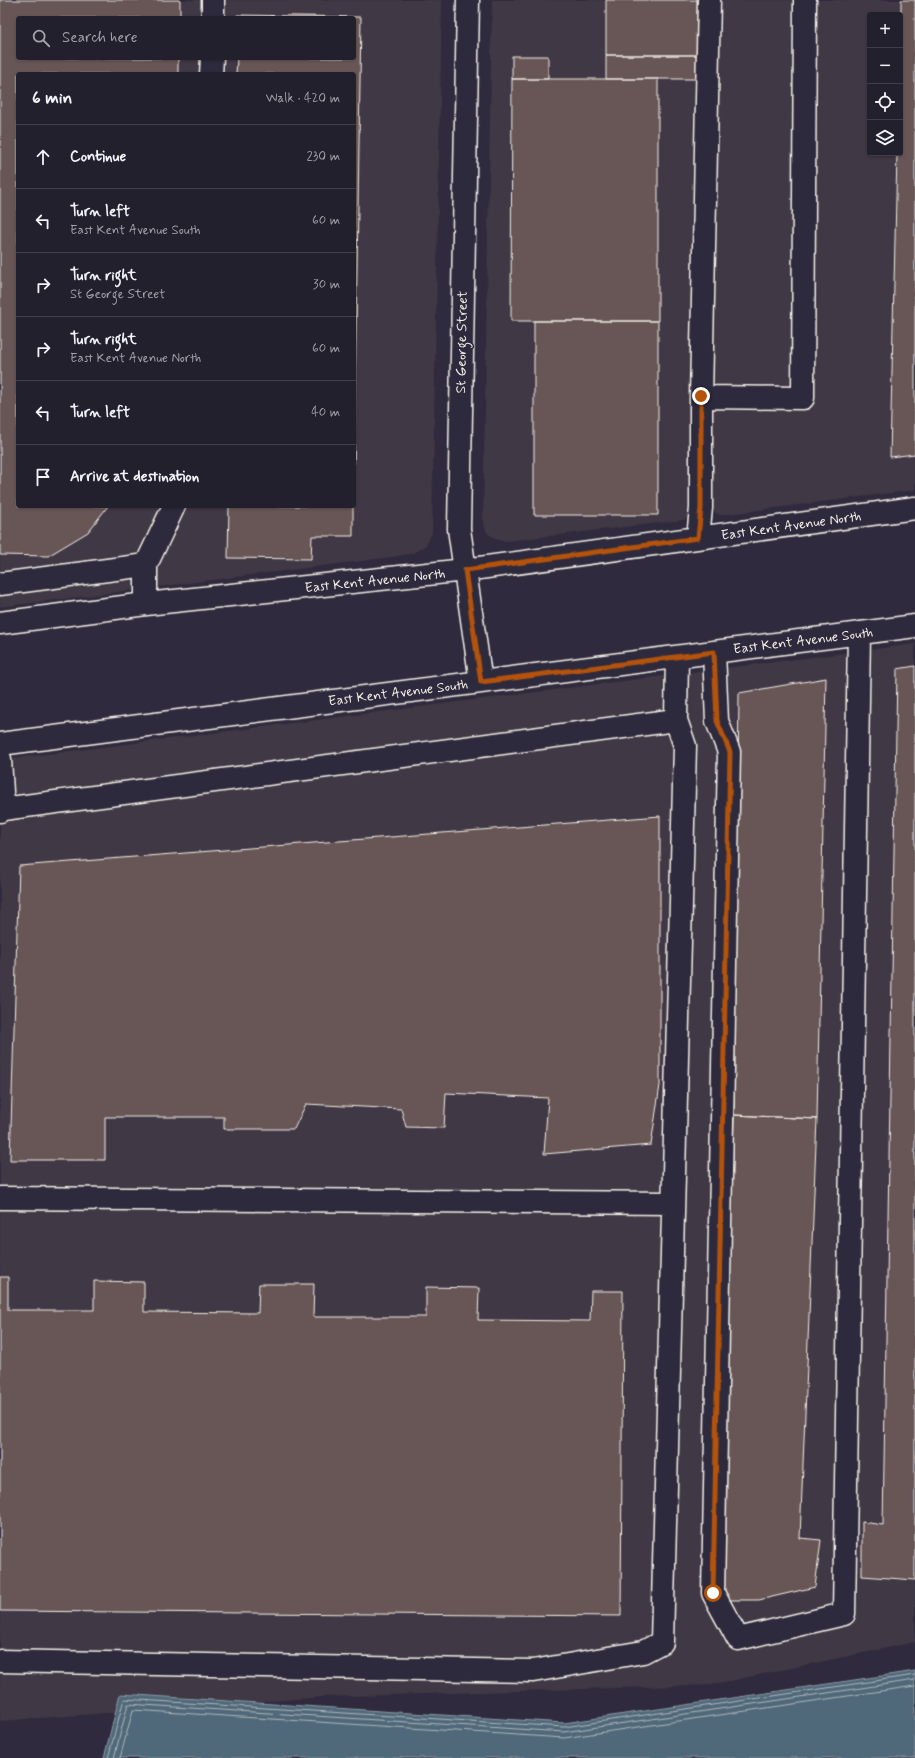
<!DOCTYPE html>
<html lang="en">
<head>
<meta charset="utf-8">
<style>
  :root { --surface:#23202e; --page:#2f2d3a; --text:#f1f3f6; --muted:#a3a3aa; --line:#403e4a }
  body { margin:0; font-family:Mynerve,sans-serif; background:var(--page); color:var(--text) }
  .controls { position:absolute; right:12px; top:12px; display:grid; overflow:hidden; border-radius:4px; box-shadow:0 1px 3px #0004 }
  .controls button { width:36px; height:36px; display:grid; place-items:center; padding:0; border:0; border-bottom:1px solid var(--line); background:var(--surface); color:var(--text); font:20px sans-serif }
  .stop { position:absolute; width:12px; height:12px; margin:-9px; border:3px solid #b45309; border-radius:50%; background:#fff }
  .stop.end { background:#b45309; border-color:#fff; box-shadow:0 1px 4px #0008 }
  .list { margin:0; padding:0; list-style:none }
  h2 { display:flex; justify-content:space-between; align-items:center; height:52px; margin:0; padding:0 16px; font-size:17px }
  h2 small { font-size:13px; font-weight:400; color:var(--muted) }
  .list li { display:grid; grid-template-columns:26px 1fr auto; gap:12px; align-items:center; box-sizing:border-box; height:64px; padding:0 16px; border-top:1px solid var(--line) }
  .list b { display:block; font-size:15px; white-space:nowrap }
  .list p { margin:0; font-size:13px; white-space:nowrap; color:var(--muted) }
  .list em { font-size:13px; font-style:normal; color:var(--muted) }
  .icon { flex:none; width:22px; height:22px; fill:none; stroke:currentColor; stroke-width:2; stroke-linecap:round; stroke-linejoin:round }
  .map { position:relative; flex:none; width:915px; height:1758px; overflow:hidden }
  .search { position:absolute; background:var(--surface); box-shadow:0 1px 3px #0004; left:16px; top:16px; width:340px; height:44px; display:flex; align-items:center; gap:10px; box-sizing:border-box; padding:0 14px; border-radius:4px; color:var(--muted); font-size:15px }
  .panel { position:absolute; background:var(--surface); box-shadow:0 1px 3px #0004; left:16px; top:72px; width:340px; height:436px; border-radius:4px }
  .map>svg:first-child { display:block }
  .built { fill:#403844; fill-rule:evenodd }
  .water { fill:#4f677a; stroke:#919ea6 }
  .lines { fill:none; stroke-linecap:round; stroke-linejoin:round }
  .shore { stroke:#b2babc; stroke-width:1 }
  .building { fill:#685756; stroke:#f4f1e8 }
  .minor-casing { stroke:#f4f1e8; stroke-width:25 }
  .minor { stroke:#2f2a3d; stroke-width:22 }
  .route { stroke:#b45309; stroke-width:5 }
  .labels { text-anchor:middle; stroke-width:3; stroke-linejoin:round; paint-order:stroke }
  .street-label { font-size:14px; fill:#f4f1e8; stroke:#2f2a3d }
</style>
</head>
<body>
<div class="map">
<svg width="915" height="1758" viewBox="0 0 915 1758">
  <rect width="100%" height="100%" fill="#2f2a3d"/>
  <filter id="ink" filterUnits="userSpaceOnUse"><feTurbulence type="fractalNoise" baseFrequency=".025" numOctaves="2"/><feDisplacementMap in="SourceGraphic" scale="8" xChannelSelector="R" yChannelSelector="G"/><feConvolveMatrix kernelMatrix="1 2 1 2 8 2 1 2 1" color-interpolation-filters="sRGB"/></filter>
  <g filter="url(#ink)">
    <!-- built -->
    <path class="built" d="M0 0H442L432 533 426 545 413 553 393 557 0 607ZM18 18H354V58H18ZM18 74H354V506H18Z
      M492 0H915V490L720 515 715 513 713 507 701 508 691 510 689 516 684 520 507 541 498 540 487 533 483 521ZM870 15H900V153H870Z
      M915 644V1642L711 1685 323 1697 0 1721V760Z"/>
    <!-- water -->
    <path class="water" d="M915 1671V1758H104L120 1694 564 1723Z"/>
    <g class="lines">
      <!-- shore -->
      <path class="shore" d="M108 1758 124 1699 564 1727 915 1675
        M114 1758 128 1704 564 1732 915 1680
        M120 1758 133 1710 564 1738 915 1686"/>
    </g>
    <!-- building -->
    <path class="building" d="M0 0H180V18H18V58H178V74H18V506H108L88 532 48 556 0 555Z
      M606 0H698V55H606Z
      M901 0H915V454L890 457 897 153H900Z
      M237 15 361 17 354 464V74H236L237 58H354V18H237Z
      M606 55H698V79H606Z
      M512 56H548V79H512Z
      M512 79H658V321H511Z
      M534 321H658V515H534Z
      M229 506H353V536H312L311 559 228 558Z
      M915 666V1580L862 1576V1522L883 1525 897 669Z
      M826 678 817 1119 734 1115 739 693Z
      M660 816V1085L651 1145 544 1154 548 1098 446 1093 444 1128 406 1127 401 1109 306 1104 294 1129H224V1117H105V1160H10L19 866Z
      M734 1115 817 1119 800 1538 821 1540 815 1587 759 1600H721Z
      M0 1277H8V1310H94V1281L144 1282V1312L258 1313 259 1284H314L313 1317H426V1287L479 1288 478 1320 590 1321 591 1291H623L621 1616 0 1611Z"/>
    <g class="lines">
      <defs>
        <path id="minor" d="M468 0 459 529 481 682
          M213 18V0
          M211 74 212 58
          M701 397 803 398 805 0
          M698 538 701 508V397L709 0
          M0 584 146 565
          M146 604V565L174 506
          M0 623 146 604 465 570 915 508
          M714 652 717 721 729 752 713 1593 738 1639 844 1614 859 633
          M0 744 915 626
          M0 759 3 809 0 811
          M3 809 676 720
          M0 1198 673 1203
          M0 1661 533 1671 643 1652 662 1642 685 746 676 720 677 657"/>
      </defs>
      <!-- minor casing -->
      <use href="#minor" class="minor-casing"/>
      <!-- minor -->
      <use href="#minor" class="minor"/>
    </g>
  </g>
  <g class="lines" filter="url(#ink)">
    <!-- route -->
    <path class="route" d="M701 396V508L698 538 465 570 481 682 714 652 717 721 730 752 713 1593"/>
  </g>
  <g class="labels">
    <!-- street labels -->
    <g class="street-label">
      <text transform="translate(461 342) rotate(-89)" y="5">St George Street</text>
      <text transform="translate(791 525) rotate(-8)" y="5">East Kent Avenue North</text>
      <text transform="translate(375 580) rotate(-6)" y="5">East Kent Avenue North</text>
      <text transform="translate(803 640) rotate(-7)" y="5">East Kent Avenue South</text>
      <text transform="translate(398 692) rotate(-7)" y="5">East Kent Avenue South</text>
    </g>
  </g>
</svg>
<div class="controls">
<button>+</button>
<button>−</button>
<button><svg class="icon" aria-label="locate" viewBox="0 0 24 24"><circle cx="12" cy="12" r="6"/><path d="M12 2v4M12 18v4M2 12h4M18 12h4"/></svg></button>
<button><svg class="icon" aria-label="layers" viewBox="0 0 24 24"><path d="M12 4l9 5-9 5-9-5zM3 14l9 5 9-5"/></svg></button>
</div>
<div class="stop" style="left:713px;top:1593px"></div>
<div class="stop end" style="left:701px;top:396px"></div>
<div class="search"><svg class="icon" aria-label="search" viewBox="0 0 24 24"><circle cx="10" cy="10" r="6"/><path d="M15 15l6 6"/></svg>Search here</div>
<section class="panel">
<h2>6 min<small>Walk · 420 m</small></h2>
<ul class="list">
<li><svg class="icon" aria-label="ahead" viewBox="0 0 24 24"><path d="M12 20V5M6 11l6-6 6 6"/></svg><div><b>Continue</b></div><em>230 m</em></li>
<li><svg class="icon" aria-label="left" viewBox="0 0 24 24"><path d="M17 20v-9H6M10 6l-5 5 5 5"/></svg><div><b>Turn left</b><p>East Kent Avenue South</p></div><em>60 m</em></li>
<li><svg class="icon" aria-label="right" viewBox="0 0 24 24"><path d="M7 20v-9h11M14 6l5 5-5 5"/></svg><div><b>Turn right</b><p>St George Street</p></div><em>30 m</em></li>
<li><svg class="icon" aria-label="right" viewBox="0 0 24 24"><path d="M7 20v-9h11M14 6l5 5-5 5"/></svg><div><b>Turn right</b><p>East Kent Avenue North</p></div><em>60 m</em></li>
<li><svg class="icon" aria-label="left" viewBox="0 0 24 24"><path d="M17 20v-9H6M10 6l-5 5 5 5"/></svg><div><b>Turn left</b></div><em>40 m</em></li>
<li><svg class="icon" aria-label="arrive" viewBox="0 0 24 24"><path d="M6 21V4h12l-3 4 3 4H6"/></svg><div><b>Arrive at destination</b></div></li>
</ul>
</section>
</div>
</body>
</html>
